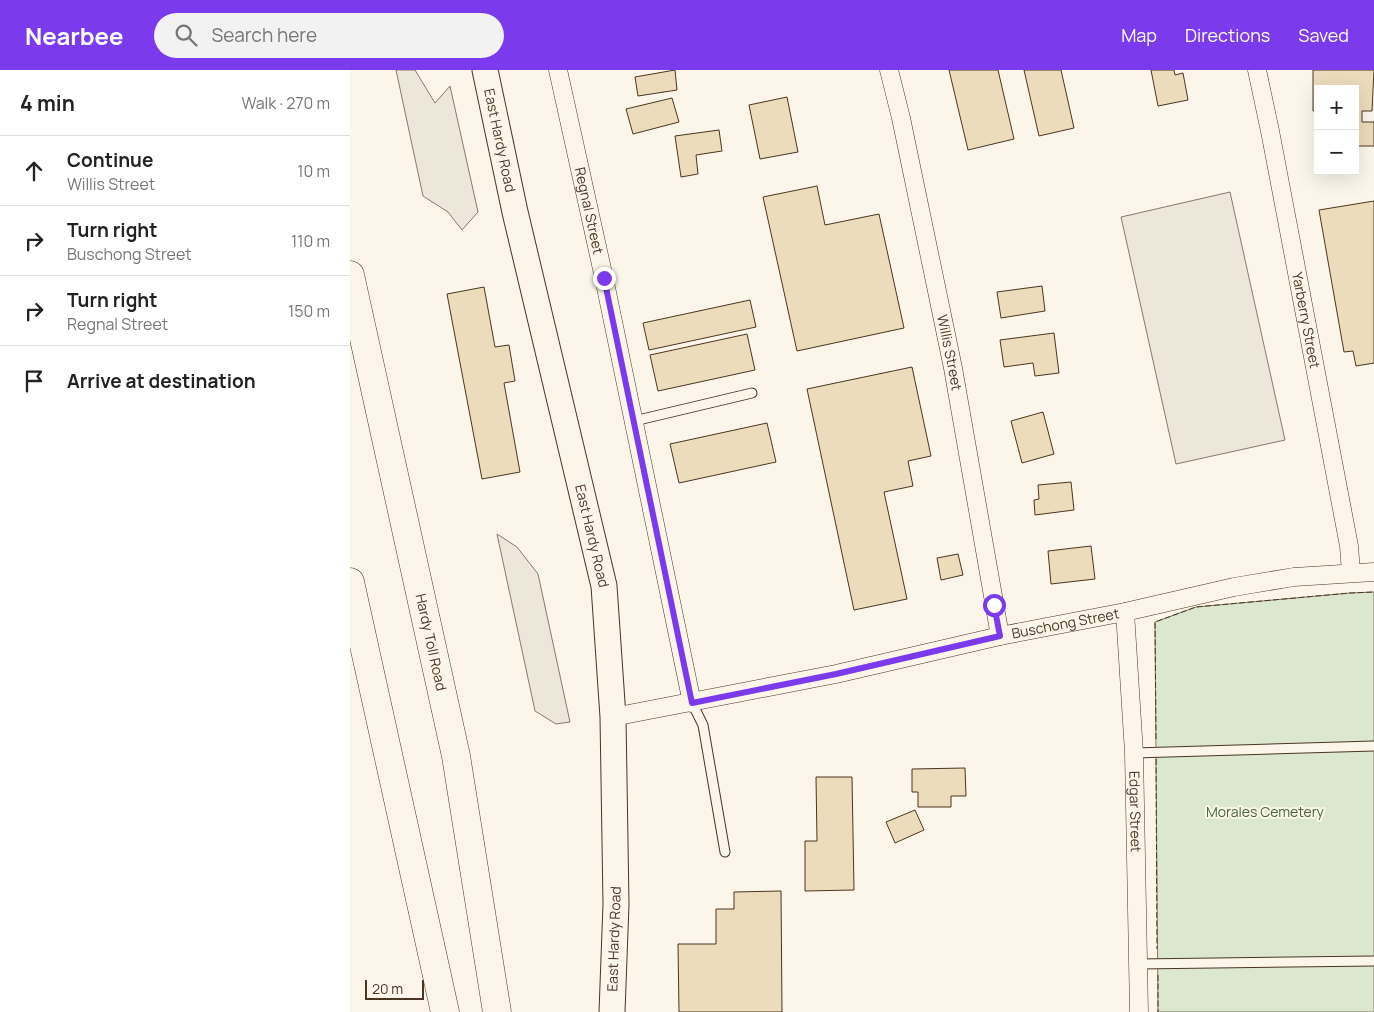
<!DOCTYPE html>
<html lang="en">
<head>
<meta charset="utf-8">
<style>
  :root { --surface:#fff; --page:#f2f2f2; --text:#222; --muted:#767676; --line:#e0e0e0; --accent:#7c3aed }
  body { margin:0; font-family:Manrope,sans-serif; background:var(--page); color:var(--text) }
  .controls { position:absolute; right:15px; top:15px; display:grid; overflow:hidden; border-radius:0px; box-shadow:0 5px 20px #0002 }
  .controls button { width:45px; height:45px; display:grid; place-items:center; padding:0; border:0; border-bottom:1px solid var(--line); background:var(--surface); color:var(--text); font:25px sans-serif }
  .scale { position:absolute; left:15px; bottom:12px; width:59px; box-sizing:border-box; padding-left:5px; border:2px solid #4a3520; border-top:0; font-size:14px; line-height:18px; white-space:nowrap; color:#4a3520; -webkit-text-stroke:4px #fbf6e9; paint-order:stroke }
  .stop { position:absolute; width:15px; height:15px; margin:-11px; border:4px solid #7c3aed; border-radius:50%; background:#fff }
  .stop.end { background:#7c3aed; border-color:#fff; box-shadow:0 1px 5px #0008 }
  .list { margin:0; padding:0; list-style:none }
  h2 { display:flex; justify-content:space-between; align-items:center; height:65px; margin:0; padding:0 20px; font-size:21px }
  h2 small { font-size:16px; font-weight:400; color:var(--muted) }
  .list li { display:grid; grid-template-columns:32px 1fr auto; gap:15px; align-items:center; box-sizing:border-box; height:70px; padding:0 20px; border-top:1px solid var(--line) }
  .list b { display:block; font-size:19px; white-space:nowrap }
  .list p { margin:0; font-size:16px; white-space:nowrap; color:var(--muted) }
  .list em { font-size:16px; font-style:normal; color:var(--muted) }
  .icon { flex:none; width:28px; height:28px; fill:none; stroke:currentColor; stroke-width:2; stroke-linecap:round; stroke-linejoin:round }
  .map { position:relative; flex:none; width:1024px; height:942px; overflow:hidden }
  header { display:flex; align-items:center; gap:30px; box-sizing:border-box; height:70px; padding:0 25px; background:var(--accent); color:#fff }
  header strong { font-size:24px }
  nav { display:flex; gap:28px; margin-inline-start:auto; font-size:18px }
  .search { width:350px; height:45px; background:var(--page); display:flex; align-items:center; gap:12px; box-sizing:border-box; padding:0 18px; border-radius:28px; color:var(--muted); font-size:19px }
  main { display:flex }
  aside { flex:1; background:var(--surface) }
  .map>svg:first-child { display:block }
  .green { fill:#dce7d0; stroke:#887966 }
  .parking { fill:#ede7d9; stroke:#887966 }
  .building { fill:#ecdcbc; stroke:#4a3520 }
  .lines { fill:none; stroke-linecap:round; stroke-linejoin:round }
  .service-casing { stroke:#4a3520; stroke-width:11 }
  .minor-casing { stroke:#4a3520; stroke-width:19 }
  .secondary-casing { stroke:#4a3520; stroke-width:27 }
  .motorway-casing { stroke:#4a3520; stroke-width:29 }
  .service { stroke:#fbf6e9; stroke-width:9 }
  .minor { stroke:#fbf6e9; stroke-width:18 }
  .secondary { stroke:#fbf6e9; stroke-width:25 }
  .motorway { stroke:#fbf6e9; stroke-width:28 }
  .fence { stroke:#4a3520; stroke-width:1; stroke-dasharray:6 2.5; stroke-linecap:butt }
  .route { stroke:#7c3aed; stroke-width:6 }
  .labels { text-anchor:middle; stroke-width:4; stroke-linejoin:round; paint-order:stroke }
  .street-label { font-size:14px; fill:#4a3520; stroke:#fbf6e9 }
  .park-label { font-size:14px; fill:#436837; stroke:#fbf6e9 }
</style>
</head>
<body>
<header>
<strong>Nearbee</strong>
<div class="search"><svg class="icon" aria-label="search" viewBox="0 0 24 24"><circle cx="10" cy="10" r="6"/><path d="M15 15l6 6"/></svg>Search here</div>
<nav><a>Map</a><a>Directions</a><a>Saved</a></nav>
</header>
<main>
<aside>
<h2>4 min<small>Walk · 270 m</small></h2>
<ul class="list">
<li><svg class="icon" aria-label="ahead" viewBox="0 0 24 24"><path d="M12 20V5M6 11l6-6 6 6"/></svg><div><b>Continue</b><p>Willis Street</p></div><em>10 m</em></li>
<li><svg class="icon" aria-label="right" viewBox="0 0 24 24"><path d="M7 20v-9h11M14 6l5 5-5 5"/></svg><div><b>Turn right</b><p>Buschong Street</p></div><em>110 m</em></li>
<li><svg class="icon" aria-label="right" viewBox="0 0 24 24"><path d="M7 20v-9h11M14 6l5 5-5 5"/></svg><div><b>Turn right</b><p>Regnal Street</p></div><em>150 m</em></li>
<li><svg class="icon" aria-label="arrive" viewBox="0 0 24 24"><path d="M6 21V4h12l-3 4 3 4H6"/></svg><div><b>Arrive at destination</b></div></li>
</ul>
</aside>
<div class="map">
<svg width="1024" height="942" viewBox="0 0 1024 942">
  <rect width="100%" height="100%" fill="#fbf6e9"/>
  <!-- green -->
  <path class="green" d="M1024 522V942H808L805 552 846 537 1000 523Z"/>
  <!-- parking -->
  <path class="parking" d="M46 0H65L85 33 100 16 128 142 112 160 98 142 73 126Z
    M880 122 935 370 826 394 771 147Z
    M147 464 167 477 188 504 220 652 206 654 185 641Z"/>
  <!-- building -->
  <path class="building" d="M325 0 327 20 288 26 285 7Z
    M599 0H648L664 69 618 80Z
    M674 0H711L724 58 689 66Z
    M801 0H824L825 5 833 3 838 30 808 36Z
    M963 0H1024L1022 41H1012V52H1024V76H1005V19H968V41H963Z
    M437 27 448 82 410 89 399 35Z
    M322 28 329 52 283 64 276 39Z
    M369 60 372 81 346 85 348 104 331 107 325 66Z
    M467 116 475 155 529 144 554 258 447 281 413 127Z
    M1024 131V293L1006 296 1003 281 994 282 969 140Z
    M692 216 695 241 651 248 647 222Z
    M134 217 145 277 159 275 165 311 154 313 170 402 132 409 97 224Z
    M400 230 406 257 299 280 293 253Z
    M704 263 709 303 685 306 683 293 654 297 650 270Z
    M397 264 405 300 308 321 300 285Z
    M562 297 581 386 558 391 563 416 534 422 557 529 504 540 457 319Z
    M693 342 704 384 672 393 661 351Z
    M417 353 426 392 329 413 320 374Z
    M721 412 724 440 685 445 684 430 689 429 688 415Z
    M741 476 745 509 701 514 698 481Z
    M608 484 613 505 591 510 587 488Z
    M615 698 616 726H601V737H568V722H562V699Z
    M466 707H502L504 820 455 821V771H467Z
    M565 740 574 760 545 773 536 752Z
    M431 821 432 942H329L328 874H366V839H384V822Z"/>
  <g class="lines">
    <defs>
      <path id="service" d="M284 351 402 323
        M342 633 353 655 375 782
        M784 683 1024 676
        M788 894 1024 891"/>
      <g id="minor">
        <path id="s1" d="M208 0 254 208 342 633"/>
        <path id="s2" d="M539 0 551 48 603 298 650 566"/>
        <path id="s3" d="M907 0 920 61 999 476 1001 502"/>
        <path id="s4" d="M775 542 784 683 789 942"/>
        <path id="s5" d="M263 647 486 604 650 566 775 542 884 517 944 507 1024 502"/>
      </g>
      <g id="secondary">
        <path id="s6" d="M135 0 165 142 254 516 263 647 266 834 262 942"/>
      </g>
      <g id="motorway">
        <path id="s7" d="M0 205 106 686 147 942"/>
        <path d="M0 512 95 942"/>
      </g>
    </defs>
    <!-- service casing -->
    <use href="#service" class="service-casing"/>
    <!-- minor casing -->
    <use href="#minor" class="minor-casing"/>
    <!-- secondary casing -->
    <use href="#secondary" class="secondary-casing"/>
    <!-- motorway casing -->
    <use href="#motorway" class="motorway-casing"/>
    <!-- service -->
    <use href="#service" class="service"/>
    <!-- minor -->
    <use href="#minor" class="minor"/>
    <!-- secondary -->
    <use href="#secondary" class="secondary"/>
    <!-- motorway -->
    <use href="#motorway" class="motorway"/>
    <!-- fence -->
    <path class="fence" d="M806 669 805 552 846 537 1000 523 1024 522
      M806 689 807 879
      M808 905V942"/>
  </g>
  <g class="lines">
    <!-- route -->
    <path class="route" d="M254 208 342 633 486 604 650 566 644 535"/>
  </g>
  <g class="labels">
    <!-- street labels -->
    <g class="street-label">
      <text dy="5" stroke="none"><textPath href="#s6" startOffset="72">East Hardy Road</textPath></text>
      <text dy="5" stroke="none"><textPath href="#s1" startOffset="144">Regnal Street</textPath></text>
      <text dy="5" stroke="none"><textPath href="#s3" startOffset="255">Yarberry Street</textPath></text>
      <text dy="5" stroke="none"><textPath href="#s2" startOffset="289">Willis Street</textPath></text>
      <text dy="5" stroke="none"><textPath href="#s6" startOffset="478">East Hardy Road</textPath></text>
      <text dy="5" stroke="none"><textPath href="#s5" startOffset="462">Buschong Street</textPath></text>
      <text dy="5" stroke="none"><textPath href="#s7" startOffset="376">Hardy Toll Road</textPath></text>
      <text dy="5" stroke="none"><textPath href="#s4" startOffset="200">Edgar Street</textPath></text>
      <text transform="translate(264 869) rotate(-88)" y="5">East Hardy Road</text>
    </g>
    <!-- park labels -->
    <g class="park-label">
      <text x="915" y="747">Morales Cemetery</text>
    </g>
  </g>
</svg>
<div class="controls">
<button>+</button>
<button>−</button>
</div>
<div class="scale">20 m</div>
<div class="stop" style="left:644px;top:535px"></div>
<div class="stop end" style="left:254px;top:208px"></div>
</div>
</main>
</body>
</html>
